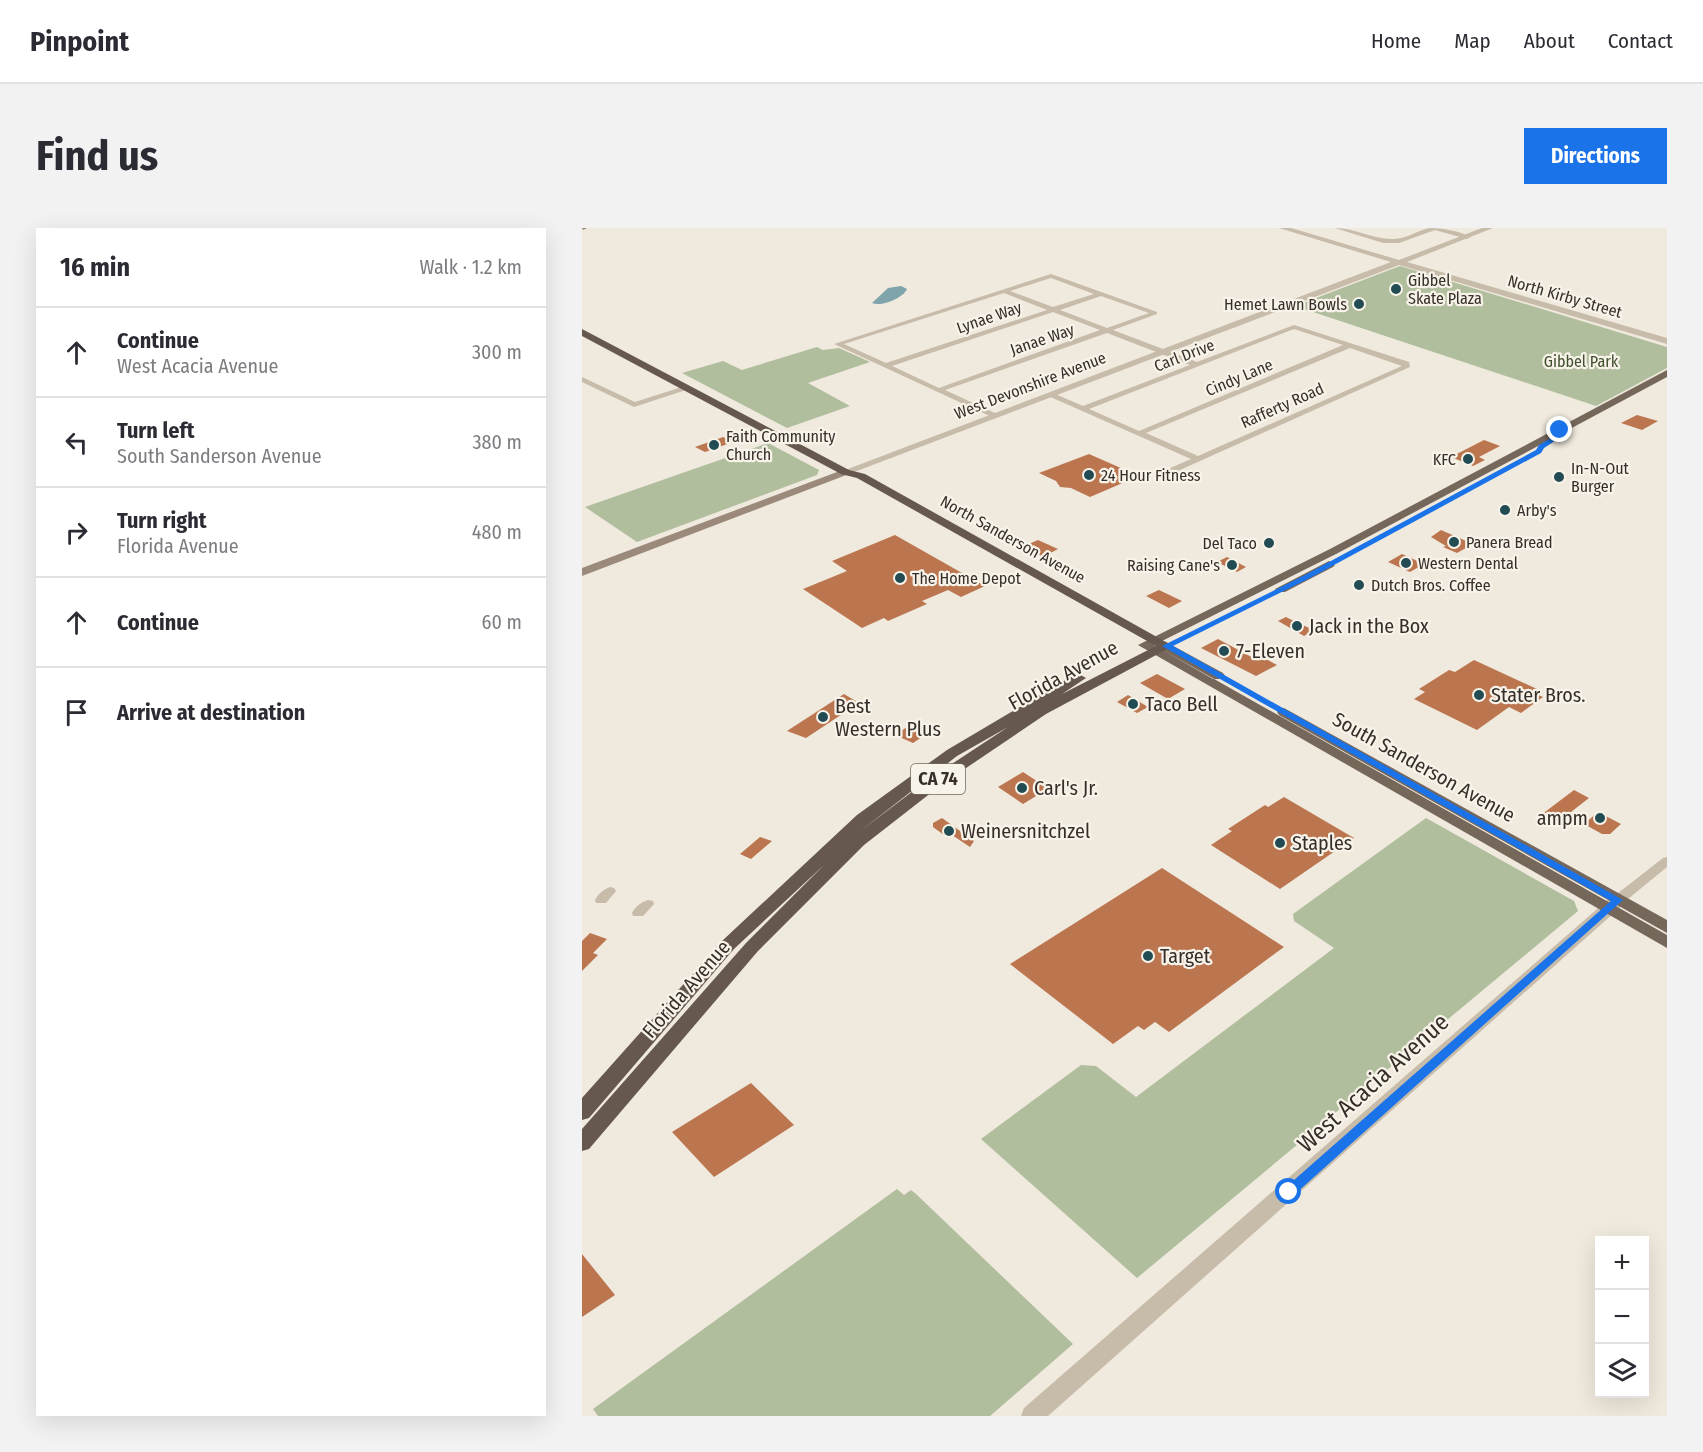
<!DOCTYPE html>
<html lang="en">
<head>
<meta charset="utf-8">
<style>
  :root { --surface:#fff; --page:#f2f2f3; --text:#2b2b33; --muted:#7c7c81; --line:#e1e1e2; --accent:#1a73e8 }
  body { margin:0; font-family:"Fira Sans Condensed",sans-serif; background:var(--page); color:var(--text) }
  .controls { position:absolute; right:18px; bottom:18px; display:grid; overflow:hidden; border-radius:0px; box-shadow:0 6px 24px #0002 }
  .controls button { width:54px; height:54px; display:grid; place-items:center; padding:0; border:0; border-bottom:2px solid var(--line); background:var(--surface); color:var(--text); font:30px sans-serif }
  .stop { position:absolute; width:18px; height:18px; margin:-14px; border:4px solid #1a73e8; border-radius:50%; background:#fff }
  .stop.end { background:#1a73e8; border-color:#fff; box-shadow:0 2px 6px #0008 }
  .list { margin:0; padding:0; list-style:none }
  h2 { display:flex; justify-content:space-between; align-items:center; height:78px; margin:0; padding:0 24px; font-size:26px }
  h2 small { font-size:20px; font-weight:400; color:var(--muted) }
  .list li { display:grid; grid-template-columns:39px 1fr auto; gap:18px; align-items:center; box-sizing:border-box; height:90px; padding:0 24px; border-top:2px solid var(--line) }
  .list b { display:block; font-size:22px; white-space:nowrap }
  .list p { margin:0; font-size:20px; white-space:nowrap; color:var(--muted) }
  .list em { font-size:20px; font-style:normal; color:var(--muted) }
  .icon { flex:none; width:33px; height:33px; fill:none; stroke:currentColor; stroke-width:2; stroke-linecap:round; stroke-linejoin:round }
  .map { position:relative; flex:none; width:1085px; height:1188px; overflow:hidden; border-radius:0px }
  header { display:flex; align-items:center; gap:36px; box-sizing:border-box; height:84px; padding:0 30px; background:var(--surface); border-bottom:2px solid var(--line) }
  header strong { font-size:28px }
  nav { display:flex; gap:33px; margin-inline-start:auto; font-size:21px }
  .intro { display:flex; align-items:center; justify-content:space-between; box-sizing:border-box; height:144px; padding:0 36px }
  h1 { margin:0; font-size:42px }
  .button { padding:15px 27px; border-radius:0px; background:var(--accent); color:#fff; font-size:21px; font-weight:700 }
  main { display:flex; gap:36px; padding:0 36px }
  aside { flex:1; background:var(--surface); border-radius:0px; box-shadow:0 6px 24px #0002 }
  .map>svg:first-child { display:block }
  .green { fill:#b0be9e }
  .water { fill:#7fa4ab }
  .building { fill:#bb7650 }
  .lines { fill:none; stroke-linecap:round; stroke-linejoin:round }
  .minor { fill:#c7bbaa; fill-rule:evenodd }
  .tertiary { fill:#c7bbaa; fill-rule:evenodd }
  .secondary { fill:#9b8a7c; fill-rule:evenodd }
  .primary { fill:#76675b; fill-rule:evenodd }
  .trunk { fill:#66584e; fill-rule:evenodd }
  .route { fill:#1a73e8 }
  .poi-dot { fill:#224b53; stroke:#f8f3e9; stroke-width:2 }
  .labels { text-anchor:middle; stroke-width:4.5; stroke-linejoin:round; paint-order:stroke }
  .far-poi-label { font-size:16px; fill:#352e29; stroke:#f8f3e9; text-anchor:start }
  .far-street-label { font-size:16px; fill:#352e29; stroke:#f8f3e9 }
  .far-park-label { font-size:16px; fill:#41512f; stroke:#f8f3e9 }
  .shield { fill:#f8f3e9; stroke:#706963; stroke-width:1.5 }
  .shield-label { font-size:18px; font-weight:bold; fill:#352e29 }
  .poi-label { font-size:20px; fill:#352e29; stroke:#f8f3e9; text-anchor:start }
  .street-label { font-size:20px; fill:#352e29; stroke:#f8f3e9 }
  .near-street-label { font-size:24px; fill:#352e29; stroke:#f8f3e9 }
</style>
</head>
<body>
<header>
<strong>Pinpoint</strong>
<nav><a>Home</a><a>Map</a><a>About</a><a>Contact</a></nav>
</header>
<div class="intro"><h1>Find us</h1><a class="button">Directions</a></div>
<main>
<aside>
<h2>16 min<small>Walk · 1.2 km</small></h2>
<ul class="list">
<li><svg class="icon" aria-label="ahead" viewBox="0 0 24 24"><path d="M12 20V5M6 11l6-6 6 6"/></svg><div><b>Continue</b><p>West Acacia Avenue</p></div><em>300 m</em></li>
<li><svg class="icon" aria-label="left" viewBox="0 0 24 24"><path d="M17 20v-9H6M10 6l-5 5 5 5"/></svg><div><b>Turn left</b><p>South Sanderson Avenue</p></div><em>380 m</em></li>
<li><svg class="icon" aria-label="right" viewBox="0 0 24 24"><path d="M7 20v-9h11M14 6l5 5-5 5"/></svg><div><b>Turn right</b><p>Florida Avenue</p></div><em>480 m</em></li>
<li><svg class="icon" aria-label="ahead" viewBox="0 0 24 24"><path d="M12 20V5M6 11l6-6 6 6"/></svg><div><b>Continue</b></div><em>60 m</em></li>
<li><svg class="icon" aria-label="arrive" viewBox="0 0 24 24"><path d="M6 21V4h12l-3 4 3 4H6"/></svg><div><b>Arrive at destination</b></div></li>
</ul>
</aside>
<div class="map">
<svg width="1085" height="1188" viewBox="0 0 1085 1188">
  <rect width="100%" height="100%" fill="#f0e9dd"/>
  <!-- green -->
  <path class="green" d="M818 38 1085 119V140L1014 178 713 78Z
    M235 119 241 122 257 120 288 134 226 155 268 178 205 200 100 145 141 133 160 142Z
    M186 215 237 242 235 247 55 314 3 279Z
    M844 590 992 673 996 683 555 1050 399 911 499 837 514 838 554 869 752 720 712 693 711 686Z
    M315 961 322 967 329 962 334 966 491 1116 408 1188H16L11 1181Z"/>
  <!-- water -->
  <path class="water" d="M319 58 325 61C321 70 300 79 290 75L306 60Z"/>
  <!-- building -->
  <path class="building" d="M1055 187 1076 193 1060 202 1039 195Z
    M141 209 151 214 123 224 113 219Z
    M902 212 918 218 897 229 903 232 891 238 869 229Z
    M507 226 557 248 508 269 489 260 478 259 474 253 457 245Z
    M859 302 891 316 875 325 861 319 864 318 849 309Z
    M313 307 403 358 379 369 366 362 340 373 345 376 306 393 302 390 280 400 221 361 265 343 250 333Z
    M456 312 476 321 461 329 442 318Z
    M820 326 842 336 828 344 806 334Z
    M645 329 664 339 655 344 635 334Z
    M577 362 600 373 587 380 564 368Z
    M704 389 718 396 732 402 722 408 696 393Z
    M636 411 675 432 680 429 695 437 674 448 619 420Z
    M892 432 955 461 950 464 961 469 939 485 927 479 895 502 832 471 843 464 837 461 867 442 873 444Z
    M575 446 603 461 586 471 558 455Z
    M262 466 277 475 224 510 205 503Z
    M546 467 566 479 555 485 535 474Z
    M334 493 352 501 331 515 313 507Z
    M441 544 464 559 461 560 464 562 441 576 416 559Z
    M992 562 1007 570 971 598 955 590Z
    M702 569 772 610 698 661 629 617 650 603 646 601 683 577 686 579Z
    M1016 584 1039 596 1028 606H1020L1002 596Z
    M360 590 392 613 388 619 370 607 366 610 351 599V595Z
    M178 609 190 613 169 631 158 626Z
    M580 640 702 719 587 804 573 794 562 802 556 798 531 816 428 736Z
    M8 705 25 711 11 725 16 727 0 743V713Z
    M169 855 212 897 132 949 90 904Z
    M0 1026 33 1067 0 1089Z"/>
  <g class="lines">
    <!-- minor -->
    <path class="minor" d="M753 0C773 0 792 12 812 11 825 11 836 2 848 0 860 0 878 3 888 9L885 11 853 2 817 15H801Z
      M469 46 575 84V86L531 102 615 134 712 97 827 134 828 139 589 246 585 243 586 241 609 231 464 167 471 165 501 178 608 137 525 105 363 162 415 186V190H412L252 116ZM469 50 512 66 471 79 428 63ZM422 65 465 82 304 135 262 116ZM519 68 567 85 525 100 478 82ZM471 84 518 102 357 160 310 138ZM712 101 761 117 557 203 507 181ZM768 120 820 138 616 228 564 205Z
      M0 149 53 174 103 158 110 160 52 179 0 154Z
      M1085 629V639L1041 675H1031L1030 672 1031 669 1081 630Z
      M28 659 32 660 34 663 24 675H14L13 672C16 666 22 661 28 659Z
      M66 672 71 673 72 676 61 688H51L50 685C53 679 59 674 66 672Z"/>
    <!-- tertiary -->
    <path class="tertiary" d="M697 0H709L817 32 900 0H911L825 34 1085 110V116L817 37 267 246H259L258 244 809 34Z
      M1036 667 1042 668 1044 672 1042 676 466 1188H439L442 1180 1030 668Z"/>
    <!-- secondary -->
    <path class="secondary" d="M0 0H5L1 2Z
      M263 241 267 242V246L0 348V340Z"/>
    <!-- primary -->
    <path class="primary" d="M1085 142V149L756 325 572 417 1085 707V720L556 417 748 321Z
      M747 333 753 337 751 339 703 364H695L693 361Z
      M584 414 641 445 643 448 641 451H631L579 421 578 418Z
      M702 480 1085 692V705L697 487 695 484 697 481Z"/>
    <!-- trunk -->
    <path class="trunk" d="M0 101 267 242 283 246 591 418 464 486 359 557 282 617 176 723 7 921 0 923V901L164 715 242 637 152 721 7 890 0 892V870L140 713 275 587 365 522 492 447 497 446 504 450 480 466 574 418 275 250 259 246 0 108ZM426 499 347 551 277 604 375 528Z"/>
  </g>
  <!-- route -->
  <path class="route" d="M976 201H980L985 205 962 220 959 225 728 350 591 418 1041 672 712 967H703L701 964 703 960 1029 673 580 418 723 347 954 222 957 217 978 205Z"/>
  <!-- markers -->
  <g class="poi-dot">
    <circle cx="814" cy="61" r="6"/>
    <circle cx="777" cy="76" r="6"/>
    <circle cx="132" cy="217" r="6"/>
    <circle cx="886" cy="231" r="6"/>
    <circle cx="507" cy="247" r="6"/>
    <circle cx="977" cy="249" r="6"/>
    <circle cx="923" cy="282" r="6"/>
    <circle cx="872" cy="314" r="6"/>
    <circle cx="687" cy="315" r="6"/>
    <circle cx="824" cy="335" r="6"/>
    <circle cx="650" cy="337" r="6"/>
    <circle cx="318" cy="350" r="6"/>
    <circle cx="777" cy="357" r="6"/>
    <circle cx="715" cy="398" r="6"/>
    <circle cx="642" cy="423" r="6"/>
    <circle cx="897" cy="467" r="6"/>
    <circle cx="551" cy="476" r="6"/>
    <circle cx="241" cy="489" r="6"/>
    <circle cx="440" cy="560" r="6"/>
    <circle cx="1018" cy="590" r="6"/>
    <circle cx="367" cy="603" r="6"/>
    <circle cx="698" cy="615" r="6"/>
    <circle cx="566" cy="728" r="6"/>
  </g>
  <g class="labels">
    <!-- far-poi labels -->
    <g class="far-poi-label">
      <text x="826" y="58">Gibbel<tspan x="826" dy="18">Skate Plaza</tspan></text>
      <text x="765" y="82" text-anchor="end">Hemet Lawn Bowls</text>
      <text x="144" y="214">Faith Community<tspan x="144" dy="18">Church</tspan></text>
      <text x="874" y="237" text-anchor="end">KFC</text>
      <text x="989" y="246">In-N-Out<tspan x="989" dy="18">Burger</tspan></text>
      <text x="519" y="253">24 Hour Fitness</text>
      <text x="935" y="288">Arby's</text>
      <text x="884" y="320">Panera Bread</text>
      <text x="675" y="321" text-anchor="end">Del Taco</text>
      <text x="836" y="341">Western Dental</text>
      <text x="638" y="343" text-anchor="end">Raising Cane's</text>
      <text x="330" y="356">The Home Depot</text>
      <text x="789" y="363">Dutch Bros. Coffee</text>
    </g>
    <!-- far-street labels -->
    <g class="far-street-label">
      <text transform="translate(983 68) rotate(16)" y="6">North Kirby Street</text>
      <text transform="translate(407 89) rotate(-19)" y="6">Lynae Way</text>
      <text transform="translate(460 111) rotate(-19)" y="6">Janae Way</text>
      <text transform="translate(602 127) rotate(-21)" y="6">Carl Drive</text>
      <text transform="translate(657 149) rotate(-23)" y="6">Cindy Lane</text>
      <text transform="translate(448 157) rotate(-21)" y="6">West Devonshire Avenue</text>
      <text transform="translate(700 177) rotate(-24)" y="6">Rafferty Road</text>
      <text transform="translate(431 311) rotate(29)" y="6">North Sanderson Avenue</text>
    </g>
    <!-- far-park labels -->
    <g class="far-park-label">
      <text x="999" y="139">Gibbel Park</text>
    </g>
    <!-- shield labels -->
    <rect class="shield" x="329" y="536" width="54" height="30" rx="4.5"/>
    <g class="shield-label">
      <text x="356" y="557">CA 74</text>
    </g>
    <!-- poi labels -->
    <g class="poi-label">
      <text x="727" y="405">Jack in the Box</text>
      <text x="654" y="430">7-Eleven</text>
      <text x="909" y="474">Stater Bros.</text>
      <text x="563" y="483">Taco Bell</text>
      <text x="253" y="485">Best<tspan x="253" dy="23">Western Plus</tspan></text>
      <text x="452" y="567">Carl's Jr.</text>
      <text x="1006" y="597" text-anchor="end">ampm</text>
      <text x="379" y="610">Weinersnitchzel</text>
      <text x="710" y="622">Staples</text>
      <text x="578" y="735">Target</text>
    </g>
    <!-- street labels -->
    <g class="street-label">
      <text transform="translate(481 447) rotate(-29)" y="7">Florida Avenue</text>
      <text transform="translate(842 539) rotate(29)" y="7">South Sanderson Avenue</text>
      <text transform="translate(104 761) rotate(-49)" y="7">Florida Avenue</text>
    </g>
    <!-- near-street labels -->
    <g class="near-street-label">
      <text transform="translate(791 855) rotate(-42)" y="8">West Acacia Avenue</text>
    </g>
  </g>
</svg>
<div class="controls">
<button>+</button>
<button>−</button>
<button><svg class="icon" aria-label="layers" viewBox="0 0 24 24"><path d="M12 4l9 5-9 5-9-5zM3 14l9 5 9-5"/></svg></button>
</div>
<div class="stop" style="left:707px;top:964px"></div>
<div class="stop end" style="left:978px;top:202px"></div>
</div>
</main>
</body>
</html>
